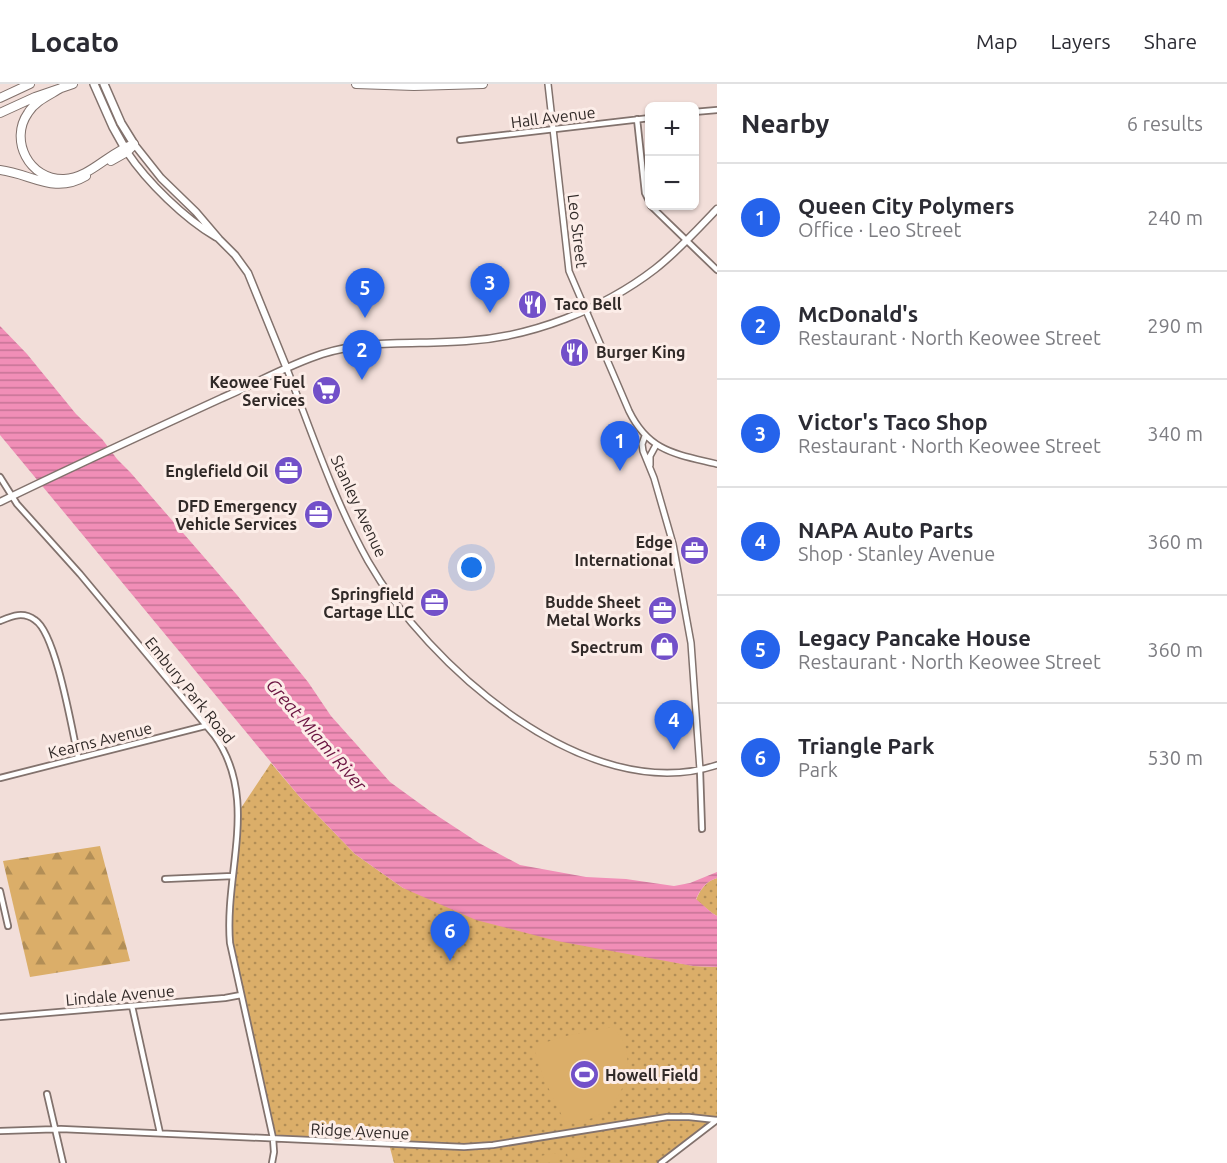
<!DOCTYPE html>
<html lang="en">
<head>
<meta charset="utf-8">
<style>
  :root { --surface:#fff; --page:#f7f7f7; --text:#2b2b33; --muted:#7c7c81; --line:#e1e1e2; --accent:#2563eb }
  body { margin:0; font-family:Ubuntu,sans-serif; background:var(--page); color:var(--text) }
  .controls { position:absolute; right:18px; top:18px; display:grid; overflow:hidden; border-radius:9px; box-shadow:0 2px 4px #0004 }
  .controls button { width:54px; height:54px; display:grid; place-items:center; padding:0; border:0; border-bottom:2px solid var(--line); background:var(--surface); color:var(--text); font:30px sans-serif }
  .you { position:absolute; left:472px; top:484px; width:21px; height:21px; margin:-15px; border:4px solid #fff; border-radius:50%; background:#1a73e8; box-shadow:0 0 0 9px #1a73e833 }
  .badge { display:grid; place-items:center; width:39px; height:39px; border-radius:50%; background:var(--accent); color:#fff; font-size:20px; font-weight:700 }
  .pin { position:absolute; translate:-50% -50px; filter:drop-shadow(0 2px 3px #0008) }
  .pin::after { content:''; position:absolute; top:32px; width:21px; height:18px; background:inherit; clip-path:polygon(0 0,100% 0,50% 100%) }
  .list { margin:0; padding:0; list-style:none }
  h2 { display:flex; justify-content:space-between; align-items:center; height:78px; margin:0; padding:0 24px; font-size:26px }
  h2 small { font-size:20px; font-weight:400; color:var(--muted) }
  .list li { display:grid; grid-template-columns:39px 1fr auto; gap:18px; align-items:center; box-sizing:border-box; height:108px; padding:0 24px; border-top:2px solid var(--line) }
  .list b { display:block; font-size:22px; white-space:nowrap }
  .list p { margin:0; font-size:20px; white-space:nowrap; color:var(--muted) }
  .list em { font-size:20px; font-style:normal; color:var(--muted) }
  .map { position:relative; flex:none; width:717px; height:1079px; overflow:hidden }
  header { display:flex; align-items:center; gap:36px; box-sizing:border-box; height:84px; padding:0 30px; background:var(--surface); border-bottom:2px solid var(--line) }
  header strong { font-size:28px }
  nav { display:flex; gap:33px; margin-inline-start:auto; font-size:21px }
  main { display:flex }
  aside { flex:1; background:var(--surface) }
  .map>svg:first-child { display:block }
  .green { fill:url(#green-dots) }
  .forest { fill:url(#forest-firs) }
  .pitch { fill:#dbae69 }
  .water { fill:url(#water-rules) }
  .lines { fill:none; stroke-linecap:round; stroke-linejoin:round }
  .minor-casing { stroke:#82726d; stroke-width:8 }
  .tertiary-casing { stroke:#82726d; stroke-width:8 }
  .secondary-casing { stroke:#82726d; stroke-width:9 }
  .primary-casing { stroke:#82726d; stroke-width:10 }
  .motorway-casing { stroke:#82726d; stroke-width:10 }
  .minor { stroke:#fff; stroke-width:4.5 }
  .tertiary { stroke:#fff; stroke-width:5 }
  .secondary { stroke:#fff; stroke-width:6 }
  .primary { stroke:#fff; stroke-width:7 }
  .motorway { stroke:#fff; stroke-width:8 }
  .labels { text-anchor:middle; stroke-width:6; stroke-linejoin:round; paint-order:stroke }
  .street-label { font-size:16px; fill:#312a28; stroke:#fcede8 }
  .poi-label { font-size:16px; font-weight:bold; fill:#312a28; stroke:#fcede8; text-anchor:end }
  .water-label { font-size:18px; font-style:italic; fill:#6a1340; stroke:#fcede8 }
</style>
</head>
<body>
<header>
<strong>Locato</strong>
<nav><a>Map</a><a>Layers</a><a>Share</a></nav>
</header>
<main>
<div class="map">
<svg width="717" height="1079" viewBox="0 0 717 1079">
  <defs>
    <pattern id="green-dots" width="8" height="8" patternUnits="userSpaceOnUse" patternTransform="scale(1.5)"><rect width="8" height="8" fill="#dbae69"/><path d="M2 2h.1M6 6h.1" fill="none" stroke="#b28e56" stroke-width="1.8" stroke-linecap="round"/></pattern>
    <pattern id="forest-firs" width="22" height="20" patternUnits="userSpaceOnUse" patternTransform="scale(1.5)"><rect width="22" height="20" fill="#dbae69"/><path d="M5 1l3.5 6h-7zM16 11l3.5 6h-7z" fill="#b28e56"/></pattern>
    <pattern id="water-rules" width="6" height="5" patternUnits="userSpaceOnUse" patternTransform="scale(1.5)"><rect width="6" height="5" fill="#f18eb7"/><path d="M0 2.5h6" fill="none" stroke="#c47495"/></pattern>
  </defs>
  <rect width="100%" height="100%" fill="#f2ded9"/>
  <!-- green -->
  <path class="green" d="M271 679 299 712 355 770 403 804 641 871 693 882 717 883V1036L661 1079H394L389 1060 273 1054 229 846 239 727Z
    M717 794V832L712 829 696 816C700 806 706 797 717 794Z"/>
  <!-- forest -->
  <path class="forest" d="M100 762 130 877 30 893 3 777Z"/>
  <!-- pitch -->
  <path class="pitch" d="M613 943C617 948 622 953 624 959 634 984 622 1020 597 1032 587 1037 576 1037 565 1038L543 993 535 967 537 961 566 952Z
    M584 1065 586 1073 568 1076 567 1068Z
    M558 1069 559 1077 541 1079 540 1072Z"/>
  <!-- water -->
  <path class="water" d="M0 242 27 270 76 330 102 355 117 375 130 388 237 511 308 598 331 632 390 698 430 727 479 759 520 781 586 793 626 795 674 802 690 799 717 788V794C706 797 700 806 696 815L712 829 717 832V883L693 882 557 857 476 836 403 804 355 770 299 712 0 351Z"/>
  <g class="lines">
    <defs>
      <path id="minor" d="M694 28 717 26
        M637 35 645 109 650 119
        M460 56 650 34
        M651 122 717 186
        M0 393 17 420 80 490 214 651C260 714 224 788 230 859L273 1054 274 1068 272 1079
        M0 537C12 532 23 527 35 536 56 549 72 646 78 673
        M700 686 702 745
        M0 694 205 642
        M165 795 233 792
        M0 807 8 842
        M132 922 160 1049
        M0 933 225 914 241 911
        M47 1010 63 1079
        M0 1047 61 1045 464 1063 493 1061 667 1033H689L717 1036
        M661 1079 717 1036"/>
      <path id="tertiary" d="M548 0 569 187 629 327C649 368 676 370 717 380
        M287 285C312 349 334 416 368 477 427 581 587 724 717 681
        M645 352 642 360 643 367 654 394 673 460 691 559 700 686
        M650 381V372L656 361"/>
      <path id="secondary" d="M134 60 161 94 196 128 219 155 235 171 248 189 287 285
        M127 68C147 98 185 135 216 153
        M0 418C74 382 148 348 222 314 255 300 288 281 322 270 369 255 418 261 466 257 532 253 603 225 655 185 678 167 697 146 717 125"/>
      <path id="primary" d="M94 0 113 43 127 68
        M104 0 121 39 134 60"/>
      <path id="motorway" d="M356 0 414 2 483 0
        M61 4C50 11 35 17 28 29 9 56 29 96 64 95 90 94 109 68 134 60
        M0 14 30 0
        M0 29 35 13 73 0
        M111 77 127 68 133 62
        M0 86C32 90 54 111 86 92"/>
    </defs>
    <!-- minor casing -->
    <use href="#minor" class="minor-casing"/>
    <!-- tertiary casing -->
    <use href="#tertiary" class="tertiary-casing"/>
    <!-- secondary casing -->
    <use href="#secondary" class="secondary-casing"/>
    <!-- primary casing -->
    <use href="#primary" class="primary-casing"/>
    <!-- motorway casing -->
    <use href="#motorway" class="motorway-casing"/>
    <!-- minor -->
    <use href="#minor" class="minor"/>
    <!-- tertiary -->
    <use href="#tertiary" class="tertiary"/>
    <!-- secondary -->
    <use href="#secondary" class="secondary"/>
    <!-- primary -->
    <use href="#primary" class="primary"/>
    <!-- motorway -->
    <use href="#motorway" class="motorway"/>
  </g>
  <!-- icons -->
  <defs>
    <symbol id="restaurant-disc" viewBox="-11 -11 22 22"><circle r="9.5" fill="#7250c9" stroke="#fcede8"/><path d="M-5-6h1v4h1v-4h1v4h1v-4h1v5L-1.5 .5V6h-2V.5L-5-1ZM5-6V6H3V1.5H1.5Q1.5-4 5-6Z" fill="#fff"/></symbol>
    <symbol id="supermarket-disc" viewBox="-11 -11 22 22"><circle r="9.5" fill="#7250c9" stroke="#fcede8"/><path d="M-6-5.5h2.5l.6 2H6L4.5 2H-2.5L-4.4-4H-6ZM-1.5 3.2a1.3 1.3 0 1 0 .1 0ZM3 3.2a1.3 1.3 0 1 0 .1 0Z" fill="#fff"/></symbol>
    <symbol id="office-disc" viewBox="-11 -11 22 22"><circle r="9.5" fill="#7250c9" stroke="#fcede8"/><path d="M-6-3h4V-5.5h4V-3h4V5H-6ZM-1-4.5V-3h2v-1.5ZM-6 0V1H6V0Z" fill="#fff"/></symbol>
    <symbol id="shop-disc" viewBox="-11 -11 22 22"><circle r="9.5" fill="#7250c9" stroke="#fcede8"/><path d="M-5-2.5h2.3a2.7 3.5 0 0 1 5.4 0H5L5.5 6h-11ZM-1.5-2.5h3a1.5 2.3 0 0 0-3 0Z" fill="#fff"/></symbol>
    <symbol id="stadium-disc" viewBox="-11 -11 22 22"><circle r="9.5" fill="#7250c9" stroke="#fcede8"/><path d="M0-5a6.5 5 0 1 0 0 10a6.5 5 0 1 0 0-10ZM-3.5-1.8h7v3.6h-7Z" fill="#fff"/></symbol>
  </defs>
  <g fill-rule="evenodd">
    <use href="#restaurant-disc" x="516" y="204" width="33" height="33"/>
    <use href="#restaurant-disc" x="558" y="252" width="33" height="33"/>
    <use href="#supermarket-disc" x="310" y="290" width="33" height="33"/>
    <use href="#office-disc" x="272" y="370" width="33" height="33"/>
    <use href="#office-disc" x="302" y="414" width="33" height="33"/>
    <use href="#office-disc" x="678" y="450" width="33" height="33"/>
    <use href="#office-disc" x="418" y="502" width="33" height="33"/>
    <use href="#office-disc" x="646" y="510" width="33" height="33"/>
    <use href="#shop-disc" x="648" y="546" width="33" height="33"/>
    <use href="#stadium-disc" x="568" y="974" width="33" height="33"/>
  </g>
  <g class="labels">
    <!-- street labels -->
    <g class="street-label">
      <text transform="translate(553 33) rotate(-7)" y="6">Hall Avenue</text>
      <text transform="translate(578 147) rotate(83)" y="6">Leo Street</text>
      <text transform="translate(359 422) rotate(65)" y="6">Stanley Avenue</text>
      <text transform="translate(190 606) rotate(51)" y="6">Embury Park Road</text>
      <text transform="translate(100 656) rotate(-14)" y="6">Kearns Avenue</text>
      <text transform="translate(120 911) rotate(-5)" y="6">Lindale Avenue</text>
      <text transform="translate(360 1047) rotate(3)" y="6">Ridge Avenue</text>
    </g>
    <!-- poi labels -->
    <g class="poi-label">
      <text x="554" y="226" text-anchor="start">Taco Bell</text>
      <text x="596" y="274" text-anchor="start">Burger King</text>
      <text x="305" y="304">Keowee Fuel<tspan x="305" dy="18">Services</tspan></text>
      <text x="268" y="393">Englefield Oil</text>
      <text x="297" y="428">DFD Emergency<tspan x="297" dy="18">Vehicle Services</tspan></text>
      <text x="673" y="464">Edge<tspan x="673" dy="18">International</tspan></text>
      <text x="414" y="516">Springfield<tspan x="414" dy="18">Cartage LLC</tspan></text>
      <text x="641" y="524">Budde Sheet<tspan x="641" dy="18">Metal Works</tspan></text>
      <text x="643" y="569">Spectrum</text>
      <text x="605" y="997" text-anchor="start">Howell Field</text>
    </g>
    <!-- water labels -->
    <g class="water-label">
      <text transform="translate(316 651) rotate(49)" y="6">Great Miami River</text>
    </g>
  </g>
</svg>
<div class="controls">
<button>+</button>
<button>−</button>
</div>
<div class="you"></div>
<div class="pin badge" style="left:620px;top:387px">1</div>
<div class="pin badge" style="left:362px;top:296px">2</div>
<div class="pin badge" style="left:490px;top:229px">3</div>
<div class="pin badge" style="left:674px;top:666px">4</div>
<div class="pin badge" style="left:365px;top:234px">5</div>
<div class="pin badge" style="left:450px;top:877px">6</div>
</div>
<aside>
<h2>Nearby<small>6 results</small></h2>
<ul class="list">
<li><span class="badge">1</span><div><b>Queen City Polymers</b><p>Office · Leo Street</p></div><em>240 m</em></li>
<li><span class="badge">2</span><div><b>McDonald's</b><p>Restaurant · North Keowee Street</p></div><em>290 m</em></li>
<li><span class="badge">3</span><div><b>Victor's Taco Shop</b><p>Restaurant · North Keowee Street</p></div><em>340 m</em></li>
<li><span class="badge">4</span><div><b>NAPA Auto Parts</b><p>Shop · Stanley Avenue</p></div><em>360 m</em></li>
<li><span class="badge">5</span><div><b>Legacy Pancake House</b><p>Restaurant · North Keowee Street</p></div><em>360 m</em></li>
<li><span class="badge">6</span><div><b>Triangle Park</b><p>Park</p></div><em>530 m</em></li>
</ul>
</aside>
</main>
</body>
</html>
